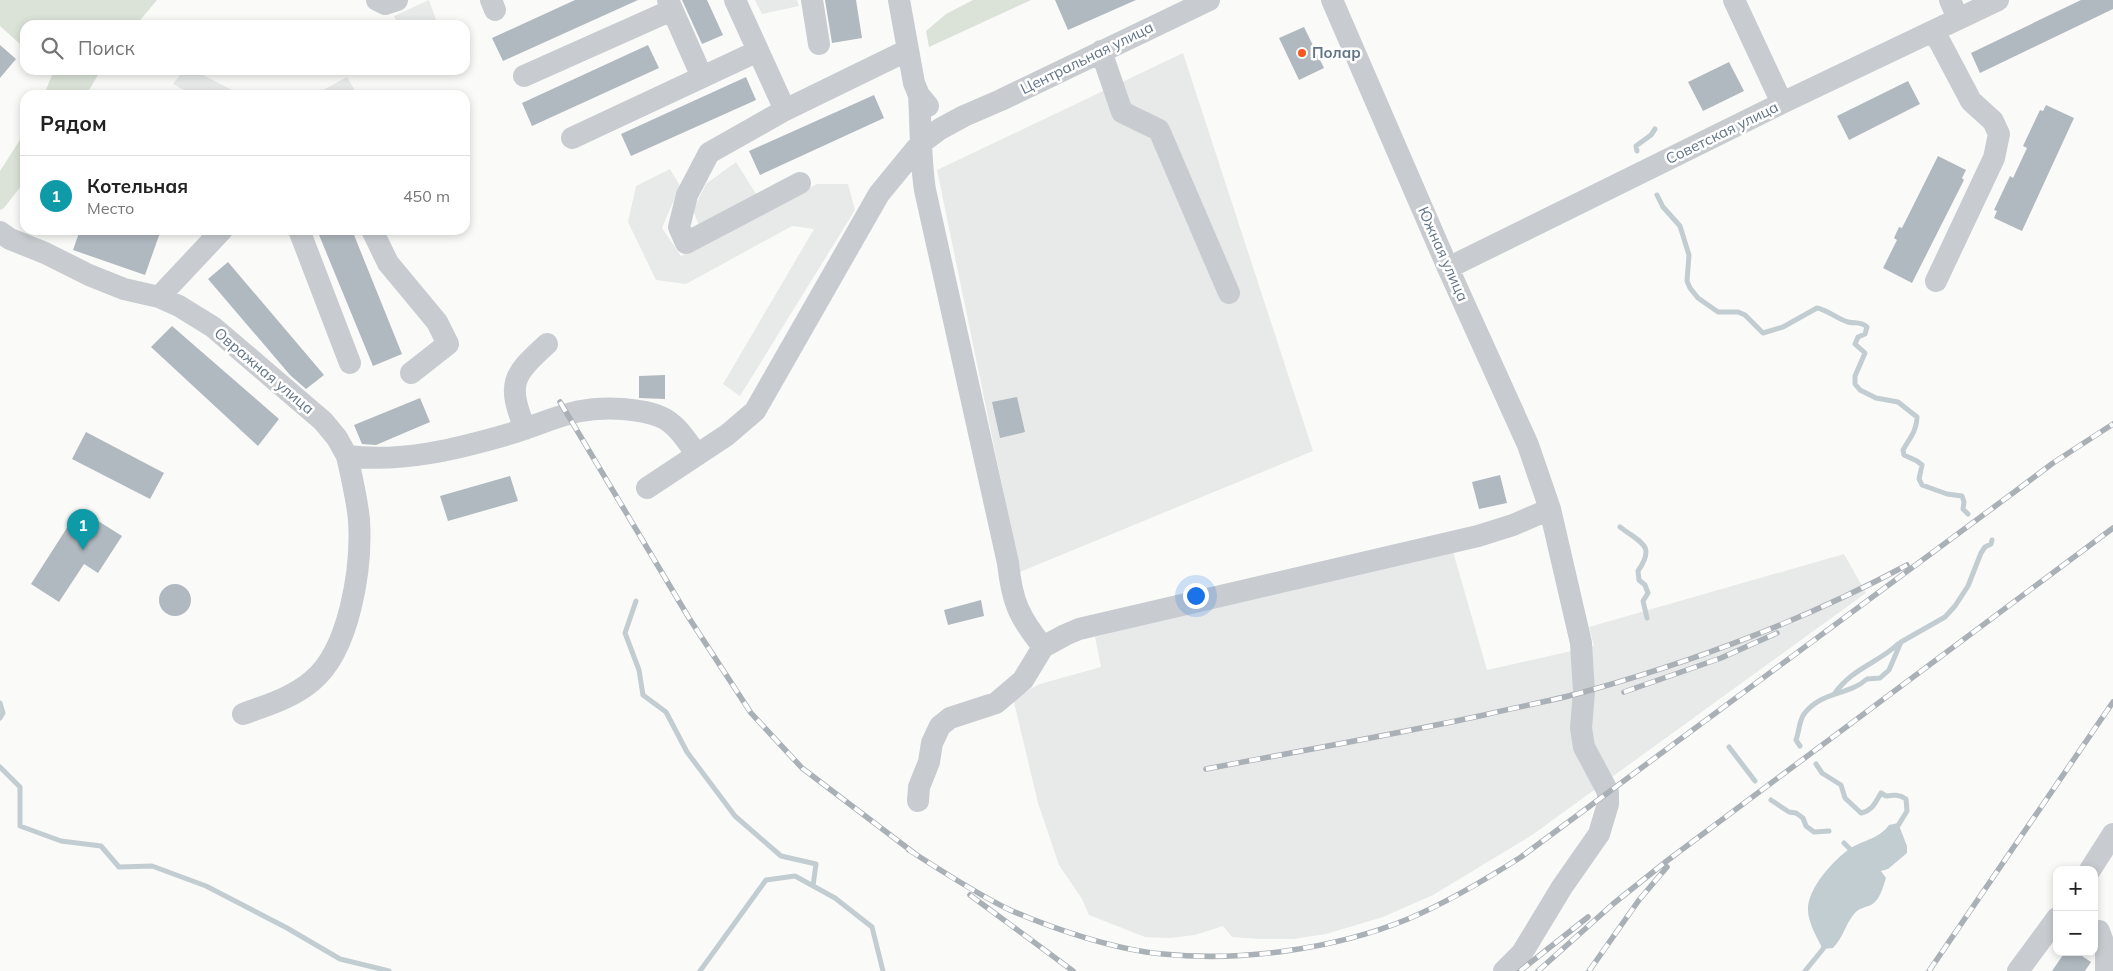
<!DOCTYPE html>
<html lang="ru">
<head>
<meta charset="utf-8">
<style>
  :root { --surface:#fff; --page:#f2f2f2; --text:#222; --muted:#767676; --line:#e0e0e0; --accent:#f5571d }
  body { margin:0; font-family:Mulish,sans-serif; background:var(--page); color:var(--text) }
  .controls { position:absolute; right:15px; bottom:15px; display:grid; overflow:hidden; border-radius:10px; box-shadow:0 2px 8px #0003 }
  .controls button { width:45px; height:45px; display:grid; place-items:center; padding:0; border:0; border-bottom:1px solid var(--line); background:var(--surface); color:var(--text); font:25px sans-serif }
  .you { position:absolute; left:1195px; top:595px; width:18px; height:18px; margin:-12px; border:4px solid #fff; border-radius:50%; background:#1a73e8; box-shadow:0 0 0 8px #1a73e833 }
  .badge { display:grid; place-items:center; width:32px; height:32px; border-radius:50%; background:var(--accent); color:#fff; font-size:16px; font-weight:700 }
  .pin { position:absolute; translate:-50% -41px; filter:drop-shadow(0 1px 2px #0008) }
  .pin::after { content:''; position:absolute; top:26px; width:18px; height:15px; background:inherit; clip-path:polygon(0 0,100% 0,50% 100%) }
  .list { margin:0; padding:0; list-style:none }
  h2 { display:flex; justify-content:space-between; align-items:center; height:65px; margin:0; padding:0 20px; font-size:21px }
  h2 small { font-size:16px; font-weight:400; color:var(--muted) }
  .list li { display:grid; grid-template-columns:32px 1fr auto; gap:15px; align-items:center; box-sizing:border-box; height:80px; padding:0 20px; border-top:1px solid var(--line) }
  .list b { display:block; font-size:19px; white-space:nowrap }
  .list p { margin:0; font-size:16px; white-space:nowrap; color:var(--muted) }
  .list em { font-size:16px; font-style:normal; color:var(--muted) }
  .icon { flex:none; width:28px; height:28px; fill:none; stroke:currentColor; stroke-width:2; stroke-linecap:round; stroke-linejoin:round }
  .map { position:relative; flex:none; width:2113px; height:971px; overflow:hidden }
  .search { position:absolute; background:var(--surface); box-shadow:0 2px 8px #0003; left:20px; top:20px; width:450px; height:55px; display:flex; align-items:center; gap:12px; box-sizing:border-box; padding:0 18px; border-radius:15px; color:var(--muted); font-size:19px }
  .panel { position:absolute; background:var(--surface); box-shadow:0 2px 8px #0003; left:20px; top:90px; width:450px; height:145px; border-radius:15px }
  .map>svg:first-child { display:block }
  .built { fill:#e8e9e9 }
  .green { fill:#dbe3d8 }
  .water { fill:#c2cdd2 }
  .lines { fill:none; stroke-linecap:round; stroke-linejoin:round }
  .stream { stroke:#c2cdd2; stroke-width:5 }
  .building { fill:#b0b9c0 }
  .minor { stroke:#c8ccd0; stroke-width:22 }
  .rail-casing { stroke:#a9b0b6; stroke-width:5.5 }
  .rail { stroke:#fff; stroke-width:4; stroke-dasharray:11; stroke-linecap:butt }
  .poi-dot { fill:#f5571d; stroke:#fff; stroke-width:2 }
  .labels { text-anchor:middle; stroke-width:5; stroke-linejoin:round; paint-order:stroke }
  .poi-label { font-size:15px; font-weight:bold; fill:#627586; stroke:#fff; text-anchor:start }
  .street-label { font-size:15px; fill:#627586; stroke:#fff }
</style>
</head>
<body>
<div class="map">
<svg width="2113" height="971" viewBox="0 0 2113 971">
  <rect width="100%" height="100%" fill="#fafaf8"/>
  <!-- built -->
  <path class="built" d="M429 0 436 20 425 25H398L394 16Z
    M755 0H797L799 6 762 14Z
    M1183 53 1313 451 1020 572 937 170Z
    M184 70H194L241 95H193L173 84Z
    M347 77 357 94 314 95Z
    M736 162 758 197 700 228 693 210 706 184Z
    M670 169 680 186 662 228 681 256 817 184H848L855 210 740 396 723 384 814 229 792 226 686 284 656 280 628 222 636 186Z
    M1452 548 1487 670 1594 646 1589 627 1844 554 1866 593 1532 835 1433 895 1383 917 1326 934 1293 939H1259L1232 937 1223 926 1195 935 1170 938 1145 937 1089 915 1082 899 1059 865 1038 803 1013 698 1040 684 1101 667 1095 637Z"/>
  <!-- green -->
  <path class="green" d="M0 0H157L136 25H25V39L21 45 0 26Z
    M973 0H1031L929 47 926 31 946 14Z
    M54 70H101L86 95H44Z
    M25 132V181L4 208 0 210V171Z"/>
  <!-- water -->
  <path class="water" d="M1898 823 1907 846V853L1888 869 1881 871 1886 878C1883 887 1880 900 1871 905 1864 908 1859 908 1854 914 1845 925 1843 938 1833 948L1823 949C1817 938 1808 922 1808 910 1807 889 1834 859 1851 848 1864 840 1880 838 1889 825Z"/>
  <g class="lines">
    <!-- stream -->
    <path class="stream" d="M1637 151 1636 146 1651 135 1655 129
      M1657 195 1663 207 1680 226 1689 255 1687 281 1690 288 1698 298 1718 312H1738L1745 315 1763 333 1783 327 1817 308C1828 310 1837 319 1848 322 1856 324 1860 321 1867 327L1865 334 1858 337 1855 344 1865 353 1855 376V384L1860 390 1876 398 1898 402 1917 417C1917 431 1909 439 1903 450L1904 455 1917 461 1922 465 1919 479 1922 485 1947 494 1962 496 1964 502 1963 509 1968 514
      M1620 527C1641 543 1656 545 1638 571L1639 580 1645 585 1648 593 1643 601 1647 618
      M636 601 625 633 639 670 643 695 666 712 687 752 735 816 781 856 816 864 813 886
      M1835 693C1853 668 1878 663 1898 644
      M0 703 3 713 0 718
      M1800 746 1796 740C1799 732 1799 721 1804 714 1821 691 1848 696 1867 679L1880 678 1889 670 1901 642 1945 617 1955 606 1968 586 1981 553 1985 547 1991 544 1992 540
      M1729 747 1755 781
      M1816 764 1822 773 1841 785 1845 798 1861 813C1873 810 1875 803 1881 793L1886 796C1893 795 1899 794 1906 799L1907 811 1896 829
      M0 767 20 787V826L61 841 101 846 119 867 152 866 206 886 287 928 340 959 389 971
      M1771 800 1789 812 1796 813 1803 818 1806 826 1814 832 1829 831
      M1844 843 1850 849V856
      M700 971 766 880 795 876 835 898 872 927 883 971
      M1805 971 1823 949 1825 943"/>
  </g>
  <!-- building -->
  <path class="building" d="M575 0H638L503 61 492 38Z
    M682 0H707L723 35 702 44Z
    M825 0H856L862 38 832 43Z
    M1055 0H1136L1068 30Z
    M2081 0H2113V9L1980 73 1971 53Z
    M1304 27 1324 68 1299 80 1279 38Z
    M0 45 16 59 0 78Z
    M648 45 659 68 532 126 522 103Z
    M1729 62 1744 91 1703 111 1688 82Z
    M746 77 756 100 631 156 621 134Z
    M1908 81 1920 104 1849 140 1837 116Z
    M874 95 884 118 760 175 749 151Z
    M2046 105 2074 118 2022 231 1994 218 1997 211 1994 210 2010 176 2013 178 2027 148 2023 146 2040 110 2043 111Z
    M1938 156 1966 170 1962 178 1964 180 1912 283 1883 268 1897 240 1894 238 1899 227 1902 228Z
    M80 230H161L145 275 73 250Z
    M317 230H352L402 354 373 366Z
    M228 262 324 375 306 389 290 375 208 279Z
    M172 326 279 419 258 446 151 347Z
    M665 375V399L639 398V376Z
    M1017 397 1025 432 1000 438 992 402Z
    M420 398 430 422 376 445 362 444 354 425Z
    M86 432 164 473 150 499 72 459Z
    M1500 475 1507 503 1479 509 1472 482Z
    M510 476 518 501 448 521 440 496Z
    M79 509 122 536 98 573 84 564 59 602 31 584Z
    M159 600a16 16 0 1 1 32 0a16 16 0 1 1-32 0Z
    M981 600 984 616 948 625 944 610Z
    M2065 952H2076L2091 962 2085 971H2052Z"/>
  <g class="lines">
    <!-- minor -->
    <path class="minor" d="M377 0 385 4 397 0
      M491 0 495 10
      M668 0 702 77
      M735 0 785 110 908 50
      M812 0 819 44
      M899 0 914 83 919 95 928 106
      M1332 0 1448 268 1528 445 1550 509 1581 643 1584 692 1581 728 1584 747 1608 792V804L1599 834 1562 887 1522 953 1504 971
      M1734 0 1782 103
      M1950 0 1958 19
      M1934 31 1971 101 1993 121 1999 134 1994 158 1936 281
      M1101 51 1122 112 1159 130 1229 293
      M524 76 672 10
      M919 95C921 127 920 158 925 190L1008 563C1012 602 1019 617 1043 647
      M785 110 709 153 687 195 679 227 686 243 800 183
      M572 138 758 51
      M299 230 350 363
      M372 230 388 263 437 322 448 344 411 373
      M0 232 10 239 45 253 89 275 124 289 159 297 179 306 213 327 323 421 337 438 347 456C402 463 457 449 509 434 552 421 575 405 623 409 635 410 650 412 661 417 677 424 687 441 697 455
      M1448 268 1782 103 1998 0
      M159 297 222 230
      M525 429C507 383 512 376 547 344
      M647 488 727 435 755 411 879 194 920 144 940 129 964 116 1001 100 1209 0
      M243 714C267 705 292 698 312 681 350 650 362 567 359 520 357 499 352 478 347 456
      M918 801 919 787 929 762 932 743 940 726 950 718 996 703 1023 680 1043 647 1065 635 1079 629 1478 536 1513 525 1550 509
      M2090 870 2113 834
      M2099 931 2106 950V971
      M2018 971 2057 918"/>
    <defs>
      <path id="rail" d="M560 402 689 618 751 713 802 768 914 853
        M1624 692 1721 658 1777 633
        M1206 769C1299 751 1392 735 1484 715 1517 707 1551 701 1584 692 1695 661 1805 620 1907 565
        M909 850C942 871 975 893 1010 910 1053 929 1116 950 1163 954 1241 962 1335 949 1408 919 1448 902 1485 880 1521 857L2013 493 2053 463 2113 424
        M970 895 1073 971
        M1520 971 1588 917
        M1538 971 1613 904 1668 860 2113 528
        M1589 971 1639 900 1667 867
        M1929 971 2113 702"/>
    </defs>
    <!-- rail casing -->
    <use href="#rail" class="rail-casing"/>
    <!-- rail -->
    <use href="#rail" class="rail"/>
  </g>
  <!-- markers -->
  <circle class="poi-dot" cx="1302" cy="53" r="5"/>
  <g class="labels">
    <!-- poi labels -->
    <g class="poi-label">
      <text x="1312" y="58">Полар</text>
    </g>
    <!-- street labels -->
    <g class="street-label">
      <text transform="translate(1087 58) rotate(-26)" y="5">Центральная улица</text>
      <text transform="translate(1722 133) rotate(-26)" y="5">Советская улица</text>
      <text transform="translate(1443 254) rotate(66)" y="5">Южная улица</text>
      <text transform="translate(264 371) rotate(40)" y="5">Овражная улица</text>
    </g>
  </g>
</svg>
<div class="controls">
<button>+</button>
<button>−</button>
</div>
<div class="you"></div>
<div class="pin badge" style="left:83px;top:550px;background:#0f9aa8">1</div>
<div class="search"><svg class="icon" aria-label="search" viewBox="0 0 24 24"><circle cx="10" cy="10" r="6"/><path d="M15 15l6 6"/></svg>Поиск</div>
<section class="panel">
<h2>Рядом<small></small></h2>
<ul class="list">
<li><span class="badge" style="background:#0f9aa8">1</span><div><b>Котельная</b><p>Место</p></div><em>450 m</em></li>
</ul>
</section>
</div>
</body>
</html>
